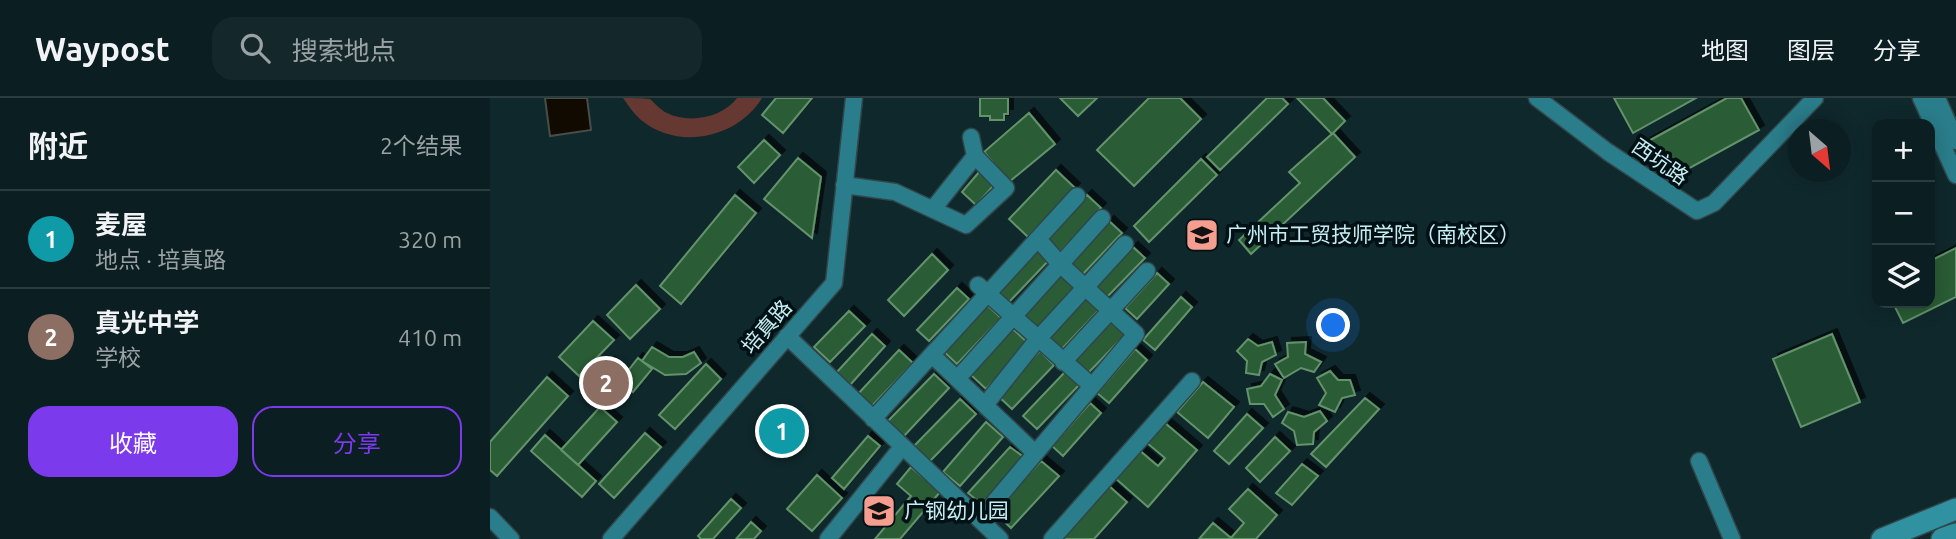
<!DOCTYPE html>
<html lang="zh">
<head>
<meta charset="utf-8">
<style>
  :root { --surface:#0b1e21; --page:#14272a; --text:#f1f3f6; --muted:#9aa2a5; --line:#2b3c3f; --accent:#7c3aed }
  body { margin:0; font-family:Ubuntu,"Noto Sans SC",sans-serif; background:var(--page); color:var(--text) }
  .controls { position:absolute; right:21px; top:21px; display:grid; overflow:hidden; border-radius:14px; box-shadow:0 4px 18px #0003 }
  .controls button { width:63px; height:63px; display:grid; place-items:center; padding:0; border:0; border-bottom:2px solid var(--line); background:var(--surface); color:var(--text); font:35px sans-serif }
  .compass { position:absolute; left:1298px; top:21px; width:63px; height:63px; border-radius:50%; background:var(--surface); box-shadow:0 4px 18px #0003; rotate:152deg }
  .you { position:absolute; left:844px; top:228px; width:24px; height:24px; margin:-18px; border:5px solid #fff; border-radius:50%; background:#1a73e8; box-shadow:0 0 0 10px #1a73e833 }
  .badge { display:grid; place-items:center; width:46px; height:46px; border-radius:50%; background:var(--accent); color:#fff; font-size:23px; font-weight:700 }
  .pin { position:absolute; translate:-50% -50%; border:4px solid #fff; box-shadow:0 2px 7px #0006 }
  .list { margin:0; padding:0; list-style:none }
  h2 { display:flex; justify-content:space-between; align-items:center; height:91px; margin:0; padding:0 28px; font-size:30px }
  h2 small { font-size:23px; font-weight:400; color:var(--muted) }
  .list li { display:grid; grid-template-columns:46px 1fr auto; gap:21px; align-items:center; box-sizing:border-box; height:98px; padding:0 28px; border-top:2px solid var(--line) }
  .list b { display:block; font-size:26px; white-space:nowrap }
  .list p { margin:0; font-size:23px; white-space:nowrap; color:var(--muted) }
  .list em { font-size:23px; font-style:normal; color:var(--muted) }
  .actions { display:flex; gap:14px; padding:21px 28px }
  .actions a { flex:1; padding:16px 0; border:2px solid var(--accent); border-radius:21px; text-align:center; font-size:24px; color:var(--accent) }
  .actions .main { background:var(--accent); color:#fff }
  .icon { flex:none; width:38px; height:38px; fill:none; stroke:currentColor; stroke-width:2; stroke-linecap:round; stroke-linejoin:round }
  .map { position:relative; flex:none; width:1466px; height:441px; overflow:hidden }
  header { display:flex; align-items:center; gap:42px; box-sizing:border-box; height:98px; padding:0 35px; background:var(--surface); border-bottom:2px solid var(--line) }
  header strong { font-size:33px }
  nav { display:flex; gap:38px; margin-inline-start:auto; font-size:24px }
  .search { width:490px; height:63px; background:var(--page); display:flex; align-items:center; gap:18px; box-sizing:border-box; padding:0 24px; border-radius:21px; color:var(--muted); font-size:26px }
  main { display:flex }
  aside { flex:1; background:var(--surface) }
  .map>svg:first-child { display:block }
  .green { fill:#653831 }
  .water { fill:#100a00; stroke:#474e49; stroke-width:2 }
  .building { fill:#2a5b36; stroke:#62936b; stroke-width:2; filter:url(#shadow) }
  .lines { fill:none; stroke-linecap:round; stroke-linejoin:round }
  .minor-casing { stroke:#30464a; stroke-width:19 }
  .major-casing { stroke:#30464a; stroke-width:24 }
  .minor { stroke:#2a7d8a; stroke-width:16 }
  .major { stroke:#3091a0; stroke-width:21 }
  .labels { text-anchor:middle; stroke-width:7; stroke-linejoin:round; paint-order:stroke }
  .street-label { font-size:21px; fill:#c7edf3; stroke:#001115 }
  .poi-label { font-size:21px; fill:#c7edf3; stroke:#001115; text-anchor:start }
</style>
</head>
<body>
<header>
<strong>Waypost</strong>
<div class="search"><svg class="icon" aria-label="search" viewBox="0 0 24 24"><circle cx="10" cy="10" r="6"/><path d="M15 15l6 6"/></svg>搜索地点</div>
<nav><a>地图</a><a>图层</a><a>分享</a></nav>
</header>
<main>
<aside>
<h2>附近<small>2个结果</small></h2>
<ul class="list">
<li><span class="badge" style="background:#0f9aa8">1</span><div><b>麦屋</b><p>地点 · 培真路</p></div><em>320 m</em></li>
<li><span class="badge" style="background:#8d6e63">2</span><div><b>真光中学</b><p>学校</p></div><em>410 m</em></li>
</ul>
<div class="actions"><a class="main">收藏</a><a>分享</a></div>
</aside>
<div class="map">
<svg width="1466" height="441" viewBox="0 0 1466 441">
  <defs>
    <filter id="shadow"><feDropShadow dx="5" dy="-5" stdDeviation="0" flood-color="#0009"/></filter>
  </defs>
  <rect width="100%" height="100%" fill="#0f282c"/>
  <!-- green -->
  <path class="green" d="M133 0C139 0 154 0 160 1 165 5 170 12 177 15 199 26 232 20 247 0H272C248 40 188 53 151 22 144 16 138 7 133 0Z"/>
  <!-- water -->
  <path class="water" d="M55 0H97L101 32 60 38Z"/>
  <!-- building -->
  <path class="building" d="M286 0H322L293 35 272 17Z
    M490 0H518V16H514V22H500V18H490Z
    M570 0H607L588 18Z
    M659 0H690L711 21 644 88 607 52Z
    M777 0H792L798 6 730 72 717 59Z
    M807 0H833L855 23 842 36Z
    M1124 0H1206L1143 35Z
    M1237 0H1251L1269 32 1176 83 1155 45Z
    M539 15 565 46 519 84 494 54Z
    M843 35 865 59 761 156 749 142 810 85 799 74Z
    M274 42 290 57 264 85 248 69Z
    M308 60 331 79 322 140 274 101Z
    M711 61 727 77 659 144 644 128Z
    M566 72 585 90 538 139 519 121Z
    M490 73 505 86 486 107 472 94Z
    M245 97 266 115 191 206 170 188Z
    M597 97 611 110 569 155 555 141Z
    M619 123 632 135 591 178 578 165Z
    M547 147 561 160 519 204 505 191Z
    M643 149 655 160 615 201 604 190Z
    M1466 150V199L1413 225 1403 205H1440V163Z
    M442 156 458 172 414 218 398 202Z
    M573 175 588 189 545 233 531 219Z
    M667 175 679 186 647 221 635 210Z
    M146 187 170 211 140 241 117 217Z
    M467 190 479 201 439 243 427 232Z
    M597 197 611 210 569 254 555 241Z
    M691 199 702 209 665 252 653 242Z
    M495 205 511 220 467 266 451 251Z
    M359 213 375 228 340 264 324 249Z
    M625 220 639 233 597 276 584 263Z
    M103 223 124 242 89 278 69 259Z
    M523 231 539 246 496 291 480 276Z
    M382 236 395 248 360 287 346 275Z
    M1342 236 1370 304 1311 329 1283 261Z
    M758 241 768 248 782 244 786 257 772 264 769 277 756 275 757 263 747 253Z
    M816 244 815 256 831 264 824 274 811 270 794 280 785 266 798 259 797 245Z
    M162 249 179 259H193L204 254 211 265 196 276 175 277 152 263Z
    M645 251 657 262 619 305 607 295Z
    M409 252 423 265 380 310 367 297Z
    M550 253 564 267 522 311 507 297Z
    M148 260 162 271 143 294 130 283Z
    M120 264 135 277 109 307 94 294Z
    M216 266 231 281 185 331 169 317Z
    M840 273 848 282H860L865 297 852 300 845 314 829 307 836 295 827 280Z
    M575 274 589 287 547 331 533 318Z
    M444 276 459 290 413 339 397 324Z
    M780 276 792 282 785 297 794 311 783 319 774 306H760L757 291 771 288Z
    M57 279 78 298 7 378 0 372V344Z
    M713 284 744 309 718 340 687 314Z
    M875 300 889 311 836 369 821 356Z
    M470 301 486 316 439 364 423 349Z
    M600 305 611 315 573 358 562 348Z
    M110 309 127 324 88 367 71 352Z
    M830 313 837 323 824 334 823 346 807 347 804 333 792 325 798 314 814 319Z
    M757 316 773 330 739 366 724 353Z
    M289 319 308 331 295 350 276 336Z
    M496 324 513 339 470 388 453 374Z
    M675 325 707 352 658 409 625 380 649 352 668 368 675 360 657 345Z
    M155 335 171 349 124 400 109 386Z
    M55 337 106 383 92 399 41 353Z
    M378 338 390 348 354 391 342 380Z
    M785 339 800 353 770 384 756 370Z
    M520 349 535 360 495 409 478 395Z
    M551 363 569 378 521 430 504 414Z
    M812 366 828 378 802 407 786 395Z
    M421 369 450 394 410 441H385L421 398 407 386Z
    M327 377 352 400 322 433 297 411Z
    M619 388 637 404 604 441H572Z
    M758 391 787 417 766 441H709L723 425 741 440 754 425 739 411Z
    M241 401 251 410 223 441H211L208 438Z
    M261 424 271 433 264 441H246Z"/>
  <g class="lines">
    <defs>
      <path id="minor" d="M1047 0 1118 54 1207 113 1224 105 1325 0
        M1431 0 1466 77
        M1447 0 1466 43
        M354 87 405 94 476 127 516 90 485 58 481 39
        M443 111 485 58
        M488 187 602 288
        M297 238 510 441
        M442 257 545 355
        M573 264 657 173
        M467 281 612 120
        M495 307 547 242 635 146
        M383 321 587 98
        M1209 363 1242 441
        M0 419 21 441
        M491 420 646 236 570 166 548 141
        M121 441 344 185 364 0
        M338 441 412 349
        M562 441 702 283"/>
      <path id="major" d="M1392 441 1466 411
        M1452 441 1466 436"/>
    </defs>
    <!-- minor casing -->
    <use href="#minor" class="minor-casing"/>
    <!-- major casing -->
    <use href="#major" class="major-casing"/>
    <!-- minor -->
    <use href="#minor" class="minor"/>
    <!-- major -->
    <use href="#major" class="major"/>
  </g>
  <!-- icons -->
  <defs>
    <symbol id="university-square" viewBox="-11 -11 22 22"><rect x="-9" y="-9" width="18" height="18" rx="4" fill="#f59d8f" stroke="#001115"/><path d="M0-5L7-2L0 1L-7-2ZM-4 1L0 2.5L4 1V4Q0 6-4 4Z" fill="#111"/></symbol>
    <symbol id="school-square" viewBox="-11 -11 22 22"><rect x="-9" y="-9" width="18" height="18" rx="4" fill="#f59d8f" stroke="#001115"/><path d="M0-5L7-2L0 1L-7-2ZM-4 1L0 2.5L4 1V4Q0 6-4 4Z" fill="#111"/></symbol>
  </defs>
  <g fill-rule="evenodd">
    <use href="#university-square" x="693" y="118" width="38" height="38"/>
    <use href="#school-square" x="370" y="394" width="38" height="38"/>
  </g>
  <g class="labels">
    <!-- street labels -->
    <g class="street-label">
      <text transform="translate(1170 64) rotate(35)" y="7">西坑路</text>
      <text transform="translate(277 229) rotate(-49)" y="7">培真路</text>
    </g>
    <!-- poi labels -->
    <g class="poi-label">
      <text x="736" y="144">广州市工贸技师学院（南校区）</text>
      <text x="414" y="420">广钢幼儿园</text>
    </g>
  </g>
</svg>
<div class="controls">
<button>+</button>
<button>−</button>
<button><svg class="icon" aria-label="layers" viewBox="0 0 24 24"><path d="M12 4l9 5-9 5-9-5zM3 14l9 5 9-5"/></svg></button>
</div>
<svg class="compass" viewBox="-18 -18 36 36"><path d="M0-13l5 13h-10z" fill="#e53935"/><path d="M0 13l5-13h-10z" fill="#9aa2a5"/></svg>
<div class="you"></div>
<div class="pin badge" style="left:292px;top:333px;background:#0f9aa8">1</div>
<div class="pin badge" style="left:116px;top:285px;background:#8d6e63">2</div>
</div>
</main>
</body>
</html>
